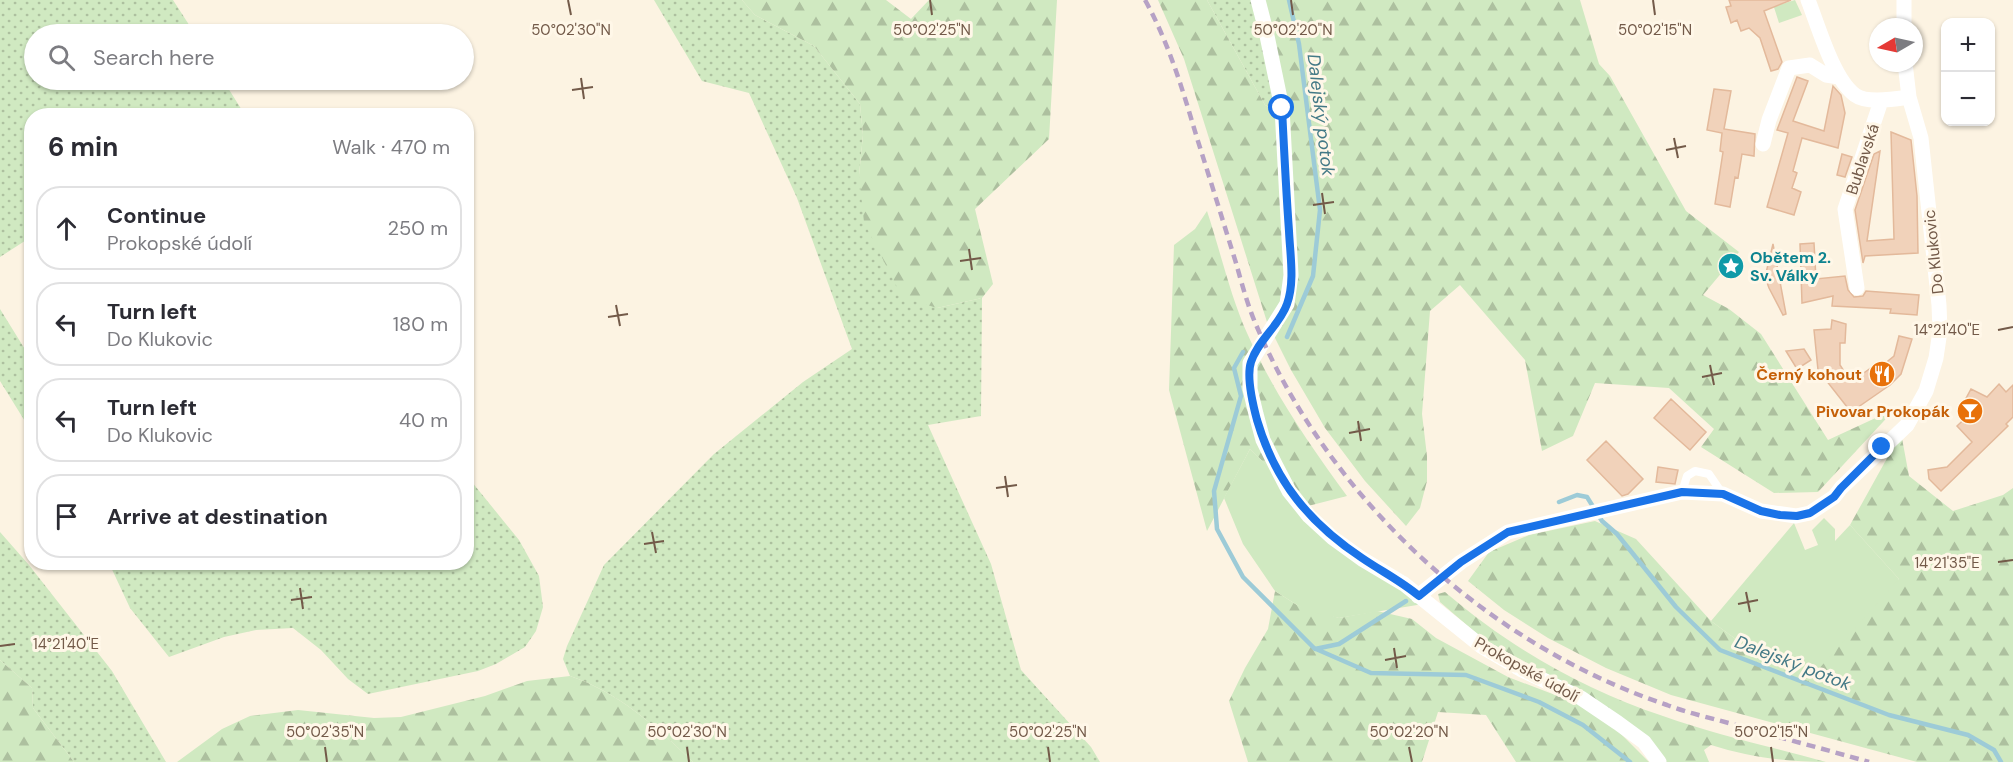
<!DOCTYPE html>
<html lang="en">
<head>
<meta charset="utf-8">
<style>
  :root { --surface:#fff; --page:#f2f2f3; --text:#2b2b33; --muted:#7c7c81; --line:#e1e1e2 }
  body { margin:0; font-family:"DM Sans",sans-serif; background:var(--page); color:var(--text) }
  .controls { position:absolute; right:18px; top:18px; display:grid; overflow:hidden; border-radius:12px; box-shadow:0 2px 4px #0004 }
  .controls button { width:54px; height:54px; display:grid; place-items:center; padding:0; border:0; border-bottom:2px solid var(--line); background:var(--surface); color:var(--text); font:30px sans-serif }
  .compass { position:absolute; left:1869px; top:18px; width:54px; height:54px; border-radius:50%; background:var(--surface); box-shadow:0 2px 4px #0004; rotate:261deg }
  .stop { position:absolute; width:18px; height:18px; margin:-14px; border:4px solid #1a73e8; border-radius:50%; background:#fff }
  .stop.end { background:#1a73e8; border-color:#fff; box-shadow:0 2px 6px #0008 }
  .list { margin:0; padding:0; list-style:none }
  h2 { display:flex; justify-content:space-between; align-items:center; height:78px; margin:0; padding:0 24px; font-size:26px }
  h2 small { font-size:20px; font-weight:400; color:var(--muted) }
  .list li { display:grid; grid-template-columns:39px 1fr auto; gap:18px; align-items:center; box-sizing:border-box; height:84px; margin:0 12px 12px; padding:0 12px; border:2px solid var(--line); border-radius:24px }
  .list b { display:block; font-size:22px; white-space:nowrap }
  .list p { margin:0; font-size:20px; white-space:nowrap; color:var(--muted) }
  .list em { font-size:20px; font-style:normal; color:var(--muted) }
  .icon { flex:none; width:33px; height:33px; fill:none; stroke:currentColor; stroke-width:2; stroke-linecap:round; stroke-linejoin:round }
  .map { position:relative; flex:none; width:2013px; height:762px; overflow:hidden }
  .search { position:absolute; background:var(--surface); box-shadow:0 2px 4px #0004; left:24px; top:24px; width:450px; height:66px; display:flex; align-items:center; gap:15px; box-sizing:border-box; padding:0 21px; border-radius:33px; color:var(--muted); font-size:22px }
  .panel { position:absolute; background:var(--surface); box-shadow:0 2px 4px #0004; left:24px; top:108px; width:450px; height:462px; border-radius:24px }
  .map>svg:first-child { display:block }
  .grass { fill:url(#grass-dots) }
  .forest { fill:url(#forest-firs) }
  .green { fill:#d0e9c1 }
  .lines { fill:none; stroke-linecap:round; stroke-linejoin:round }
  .stream { stroke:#9dcbd7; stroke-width:4.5 }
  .building { fill:#f1d2ba; stroke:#e3b99b; stroke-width:1.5 }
  .lane { stroke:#fff; stroke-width:8 }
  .street { stroke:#fff; stroke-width:15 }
  .rail { stroke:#b6a1c5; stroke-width:4.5; stroke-dasharray:9 6; stroke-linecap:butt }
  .route { stroke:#1a73e8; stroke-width:8 }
  .ticks { fill:none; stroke:#735a49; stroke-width:2 }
  .labels { text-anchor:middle; stroke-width:6; stroke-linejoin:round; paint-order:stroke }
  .street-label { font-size:16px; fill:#735a49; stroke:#fff7e8 }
  .culture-label { font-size:16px; font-weight:bold; fill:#0d838f; stroke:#fff7e8; text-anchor:start }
  .food-label { font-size:16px; font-weight:bold; fill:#c56008; stroke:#fff7e8; text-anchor:end }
  .water-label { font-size:18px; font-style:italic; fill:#437986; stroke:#fff7e8 }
  .ticks-label { font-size:15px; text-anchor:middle; fill:#735a49; stroke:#fff7e8; stroke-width:6; stroke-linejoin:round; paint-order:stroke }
</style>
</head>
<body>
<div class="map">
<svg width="2013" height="762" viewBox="0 0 2013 762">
  <defs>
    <pattern id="grass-dots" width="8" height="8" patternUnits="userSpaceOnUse" patternTransform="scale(1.5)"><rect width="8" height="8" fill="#d0e9c1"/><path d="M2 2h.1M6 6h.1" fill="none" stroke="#adc09f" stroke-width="1.8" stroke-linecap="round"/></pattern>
    <pattern id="forest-firs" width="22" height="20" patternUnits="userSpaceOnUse" patternTransform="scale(1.5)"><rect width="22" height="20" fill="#d0e9c1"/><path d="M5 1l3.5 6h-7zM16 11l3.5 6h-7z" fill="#adc09f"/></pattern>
  </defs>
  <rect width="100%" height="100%" fill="#fcf3e2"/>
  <!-- grass -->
  <path class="grass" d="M0 0H173L195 34H34V80H223L245 115 32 116 31 237 0 257Z
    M654 0H742L755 15 814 46 860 104 863 135 859 175 937 308 982 298 981 416 928 425 991 564 1021 670 1091 747 1100 762H693C657 727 618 692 570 676L563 659 567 646 604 565 714 454 803 382 852 349 797 198 749 93 702 81Z
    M1207 0H1252L1274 96V109L1265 105Z
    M0 309 31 359V431L0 381Z
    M467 476 519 540 539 576 543 607 536 631 525 647 496 664 478 671 368 694 348 679 321 650 293 628 256 630 224 637 169 657 130 608 109 563 466 562Z
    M0 532 29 565 112 671 166 762H74L33 708 32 688 0 660Z"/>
  <!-- forest -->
  <path class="forest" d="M742 0H886L911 19 929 0H1057L1049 139 975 209 993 284 982 298 937 308 902 297 864 222 859 175 863 135 860 104 814 46 755 15Z
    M1158 0H1207L1265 105 1273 109 1274 96 1252 0H1580L1599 64 1610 76 1686 211 1739 252 1703 295 1729 309 1761 334 1828 440 1895 409 1818 492 1774 493 1701 447 1714 429 1669 388 1595 383 1573 436 1542 451 1525 360 1460 285 1430 311 1422 414 1427 456V481L1420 508 1406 526 1365 481 1325 428 1291 370 1267 322 1184 59Z
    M1207 211C1220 250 1230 295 1247 333 1273 392 1309 444 1347 496L1308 506 1250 449 1207 531 1169 390 1174 245 1195 229Z
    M1901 433 1909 476 1953 511 2003 495 2013 488V762H1917L1671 695 1606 668 1548 638 1504 610 1468 581 1489 552 1529 535 1595 521 1636 539 1711 621 1767 662 1899 579 1850 525Z
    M1275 591 1297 605 1339 618 1377 611 1412 619 1436 638 1508 677 1576 703 1608 721 1649 762H1516L1486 715 1438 712 1422 762H1248L1229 701 1245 668 1268 629Z
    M1445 592C1509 647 1583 689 1663 716 1716 735 1772 747 1826 762 1787 762 1748 757 1711 745L1704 750 1709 762H1661L1563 682 1484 640 1440 602 1438 594Z
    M0 660 32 688 33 708 74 762H0Z
    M570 676C618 692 657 727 693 762H177L222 729 250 716 298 710 374 718 401 717 485 696 527 681Z"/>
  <!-- green -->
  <path class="green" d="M1780 0 1782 4 1795 0 1802 15 1779 23 1772 1Z
    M1250 449 1320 517 1362 553 1405 576 1429 603 1339 618 1311 612 1297 605 1275 591 1243 544 1224 498Z
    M1824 518 1835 529V541L1850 525 1899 579 1808 681 1767 662 1711 621 1794 523 1805 550 1818 545 1812 530Z"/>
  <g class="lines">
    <!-- stream -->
    <path class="stream" d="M1287 337 1313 276 1320 210 1299 44 1289 0
      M1243 352 1234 368 1241 396 1214 491 1217 529 1243 577 1315 649 1339 644 1406 601
      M1559 502 1577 495 1587 497 1602 521 1617 534 1676 607 1720 650 1889 715 1968 735 1994 750 2001 762
      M1316 649 1371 673 1466 675 1539 702 1583 725 1630 762"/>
  </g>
  <!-- building -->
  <path class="building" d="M1729 0H1791L1764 11 1782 62 1778 69 1771 71 1760 38 1749 28 1741 31 1737 20 1731 23 1726 7 1731 6Z
    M1797 77 1808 81 1793 121 1824 131 1833 86 1841 95 1845 113 1838 148 1802 138 1793 171 1797 173 1792 188 1801 192 1794 215 1767 207 1788 133 1777 130Z
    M1714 89 1731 91 1724 129 1755 134 1754 156 1742 154 1738 178 1735 177 1730 207 1715 204 1723 152 1720 151 1722 133 1707 130Z
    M1891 132 1911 140 1917 196 1918 253 1865 256 1863 263 1855 210 1874 154 1880 151 1867 241 1894 239Z
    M1842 154 1852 157 1845 177 1837 175Z
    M1814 243 1816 279 1845 276 1848 290 1854 297 1863 296 1866 291 1919 295 1917 315 1890 313 1891 309 1832 306 1833 296 1802 303 1800 244Z
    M1773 244 1786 314 1783 315 1769 288 1765 277Z
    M1832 320 1846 324 1845 343H1840V365L1851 382 1875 365 1878 369 1894 356 1899 336 1912 339 1901 374 1890 385 1851 412 1818 370 1814 330 1831 329Z
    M1804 349 1811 360 1797 369 1786 351Z
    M1999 384 2006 392 2013 385V417L2006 424 2008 426 1941 491 1929 479 1928 470 1947 467 1972 442 1957 426 1974 410 1963 404 1971 389 1987 397Z
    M1671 399 1706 432 1690 450 1654 418Z
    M1606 441 1643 479 1628 494 1622 496 1587 460Z
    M1658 467 1678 470 1675 484 1656 482Z"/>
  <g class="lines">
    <!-- lane -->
    <path class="lane" d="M1682 492 1687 476 1695 471 1709 474 1722 493"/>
    <!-- street -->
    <path class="street" d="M1258 0 1266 31 1282 108 1291 275 1287 304 1250 363V389L1256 414 1263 440 1276 466 1289 491 1309 516 1333 538 1362 559 1404 584 1481 646 1522 670 1581 698 1618 723 1644 742 1659 762
      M1808 0C1818 25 1833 79 1855 95 1867 104 1895 99 1909 97
      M1904 0V27
      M1763 144 1769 120 1789 68 1810 65 1826 75 1839 77
      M1857 288 1845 209 1881 101
      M1418 596 1461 562 1508 532 1682 492 1723 494 1761 511 1796 516 1810 513 1834 497 1841 488 1907 425 1926 391 1936 358 1940 331 1939 305 1921 138 1909 97 1905 63"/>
    <!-- rail -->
    <path class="rail" d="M1145 0C1169 43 1183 91 1197 138 1210 179 1223 221 1236 263 1242 284 1248 307 1257 327 1331 501 1488 645 1667 705 1688 713 1711 718 1732 724 1778 737 1824 749 1869 762"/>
  </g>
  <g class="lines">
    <!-- route -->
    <path class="route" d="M1282 108C1284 149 1286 190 1289 231 1290 254 1295 282 1287 304 1280 325 1258 340 1251 362 1246 377 1253 405 1257 420 1275 481 1309 523 1362 558 1381 571 1401 581 1419 596L1461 562 1508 532 1682 492 1723 494 1761 511 1780 515 1797 516 1810 513 1834 497 1841 488 1882 447"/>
  </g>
  <!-- ticks -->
  <path class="ticks" d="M568 0 571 15M930 0 932 15M1291 0 1293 15M1653 0 1655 15M581 78 584 99M572 90 593 87M1674 138 1678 158M1666 150 1686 146M1322 193 1325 214M1313 205 1334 202M969 249 972 270M960 261 981 258M616 305 620 326M608 317 628 314M1998 330 2013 327M1710 365 1714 385M1702 377 1722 373M1358 421 1361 441M1349 433 1370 429M1005 476 1008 497M996 488 1017 485M652 532 656 553M644 544 664 541M1998 562 2013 560M300 588 303 609M1746 592 1750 612M291 600 312 597M1738 604 1758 600M0 646 15 644M1394 648 1397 668M1385 660 1406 656M325 747 327 762M687 747 689 762M1048 747 1050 762M1409 747 1412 762M1771 747 1773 762"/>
  <!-- icons -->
  <defs>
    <symbol id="sight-disc" viewBox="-11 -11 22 22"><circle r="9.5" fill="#0f9aa8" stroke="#fff7e8"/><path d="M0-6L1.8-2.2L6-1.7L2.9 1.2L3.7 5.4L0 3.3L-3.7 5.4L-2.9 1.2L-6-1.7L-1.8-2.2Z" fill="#fff"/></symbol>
    <symbol id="restaurant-disc" viewBox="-11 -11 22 22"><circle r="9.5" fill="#e8710a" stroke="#fff7e8"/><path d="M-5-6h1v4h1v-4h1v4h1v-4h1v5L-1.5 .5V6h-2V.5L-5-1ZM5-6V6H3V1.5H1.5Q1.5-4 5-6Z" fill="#fff"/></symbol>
    <symbol id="bar-disc" viewBox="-11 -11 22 22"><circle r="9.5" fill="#e8710a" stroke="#fff7e8"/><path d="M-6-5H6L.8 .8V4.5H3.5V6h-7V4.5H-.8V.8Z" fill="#fff"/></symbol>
  </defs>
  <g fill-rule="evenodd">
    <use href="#sight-disc" x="1716" y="251" width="30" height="30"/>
    <use href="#restaurant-disc" x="1867" y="359" width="30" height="30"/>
    <use href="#bar-disc" x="1955" y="396" width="30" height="30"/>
  </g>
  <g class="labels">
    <!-- street labels -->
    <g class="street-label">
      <text transform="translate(1862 159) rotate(-72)" y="6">Bublavská</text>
      <text transform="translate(1933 252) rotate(-96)" y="6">Do Klukovic</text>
      <text transform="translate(1527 669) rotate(29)" y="6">Prokopské údolí</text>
    </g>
    <!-- culture labels -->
    <g class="culture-label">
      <text x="1750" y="263">Obětem 2.<tspan x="1750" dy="18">Sv. Války</tspan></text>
    </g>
    <!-- food labels -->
    <g class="food-label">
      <text x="1862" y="380">Černý kohout</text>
      <text x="1950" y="417">Pivovar Prokopák</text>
    </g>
    <!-- water labels -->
    <g class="water-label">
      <text transform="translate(1321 115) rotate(83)" y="6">Dalejský potok</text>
      <text transform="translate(1793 663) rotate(21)" y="6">Dalejský potok</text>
    </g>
  </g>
  <g class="ticks-label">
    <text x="571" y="35">50°02'30"N</text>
    <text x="932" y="35">50°02'25"N</text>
    <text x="1293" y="35">50°02'20"N</text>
    <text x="1655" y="35">50°02'15"N</text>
    <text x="1947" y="335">14°21'40"E</text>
    <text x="1947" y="568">14°21'35"E</text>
    <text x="66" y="649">14°21'40"E</text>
    <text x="325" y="737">50°02'35"N</text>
    <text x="687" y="737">50°02'30"N</text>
    <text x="1048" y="737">50°02'25"N</text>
    <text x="1409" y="737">50°02'20"N</text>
    <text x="1771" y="737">50°02'15"N</text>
  </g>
</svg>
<div class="controls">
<button>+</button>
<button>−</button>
</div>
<svg class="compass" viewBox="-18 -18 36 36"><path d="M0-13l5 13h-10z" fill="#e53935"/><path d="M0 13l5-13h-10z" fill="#7c7c81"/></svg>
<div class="stop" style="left:1282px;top:108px"></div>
<div class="stop end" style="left:1882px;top:447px"></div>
<div class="search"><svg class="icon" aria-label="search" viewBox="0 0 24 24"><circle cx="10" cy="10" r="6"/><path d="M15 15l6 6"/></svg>Search here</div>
<section class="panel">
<h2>6 min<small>Walk · 470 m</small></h2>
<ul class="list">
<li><svg class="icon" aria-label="ahead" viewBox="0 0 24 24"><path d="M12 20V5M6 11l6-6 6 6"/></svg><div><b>Continue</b><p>Prokopské údolí</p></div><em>250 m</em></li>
<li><svg class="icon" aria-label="left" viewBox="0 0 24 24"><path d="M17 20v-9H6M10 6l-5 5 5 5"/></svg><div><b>Turn left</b><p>Do Klukovic</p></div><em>180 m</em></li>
<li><svg class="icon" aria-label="left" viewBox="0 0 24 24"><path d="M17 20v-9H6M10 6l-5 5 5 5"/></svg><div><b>Turn left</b><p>Do Klukovic</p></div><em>40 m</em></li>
<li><svg class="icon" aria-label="arrive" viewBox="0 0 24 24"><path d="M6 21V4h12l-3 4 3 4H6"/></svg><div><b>Arrive at destination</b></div></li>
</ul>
</section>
</div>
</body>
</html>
